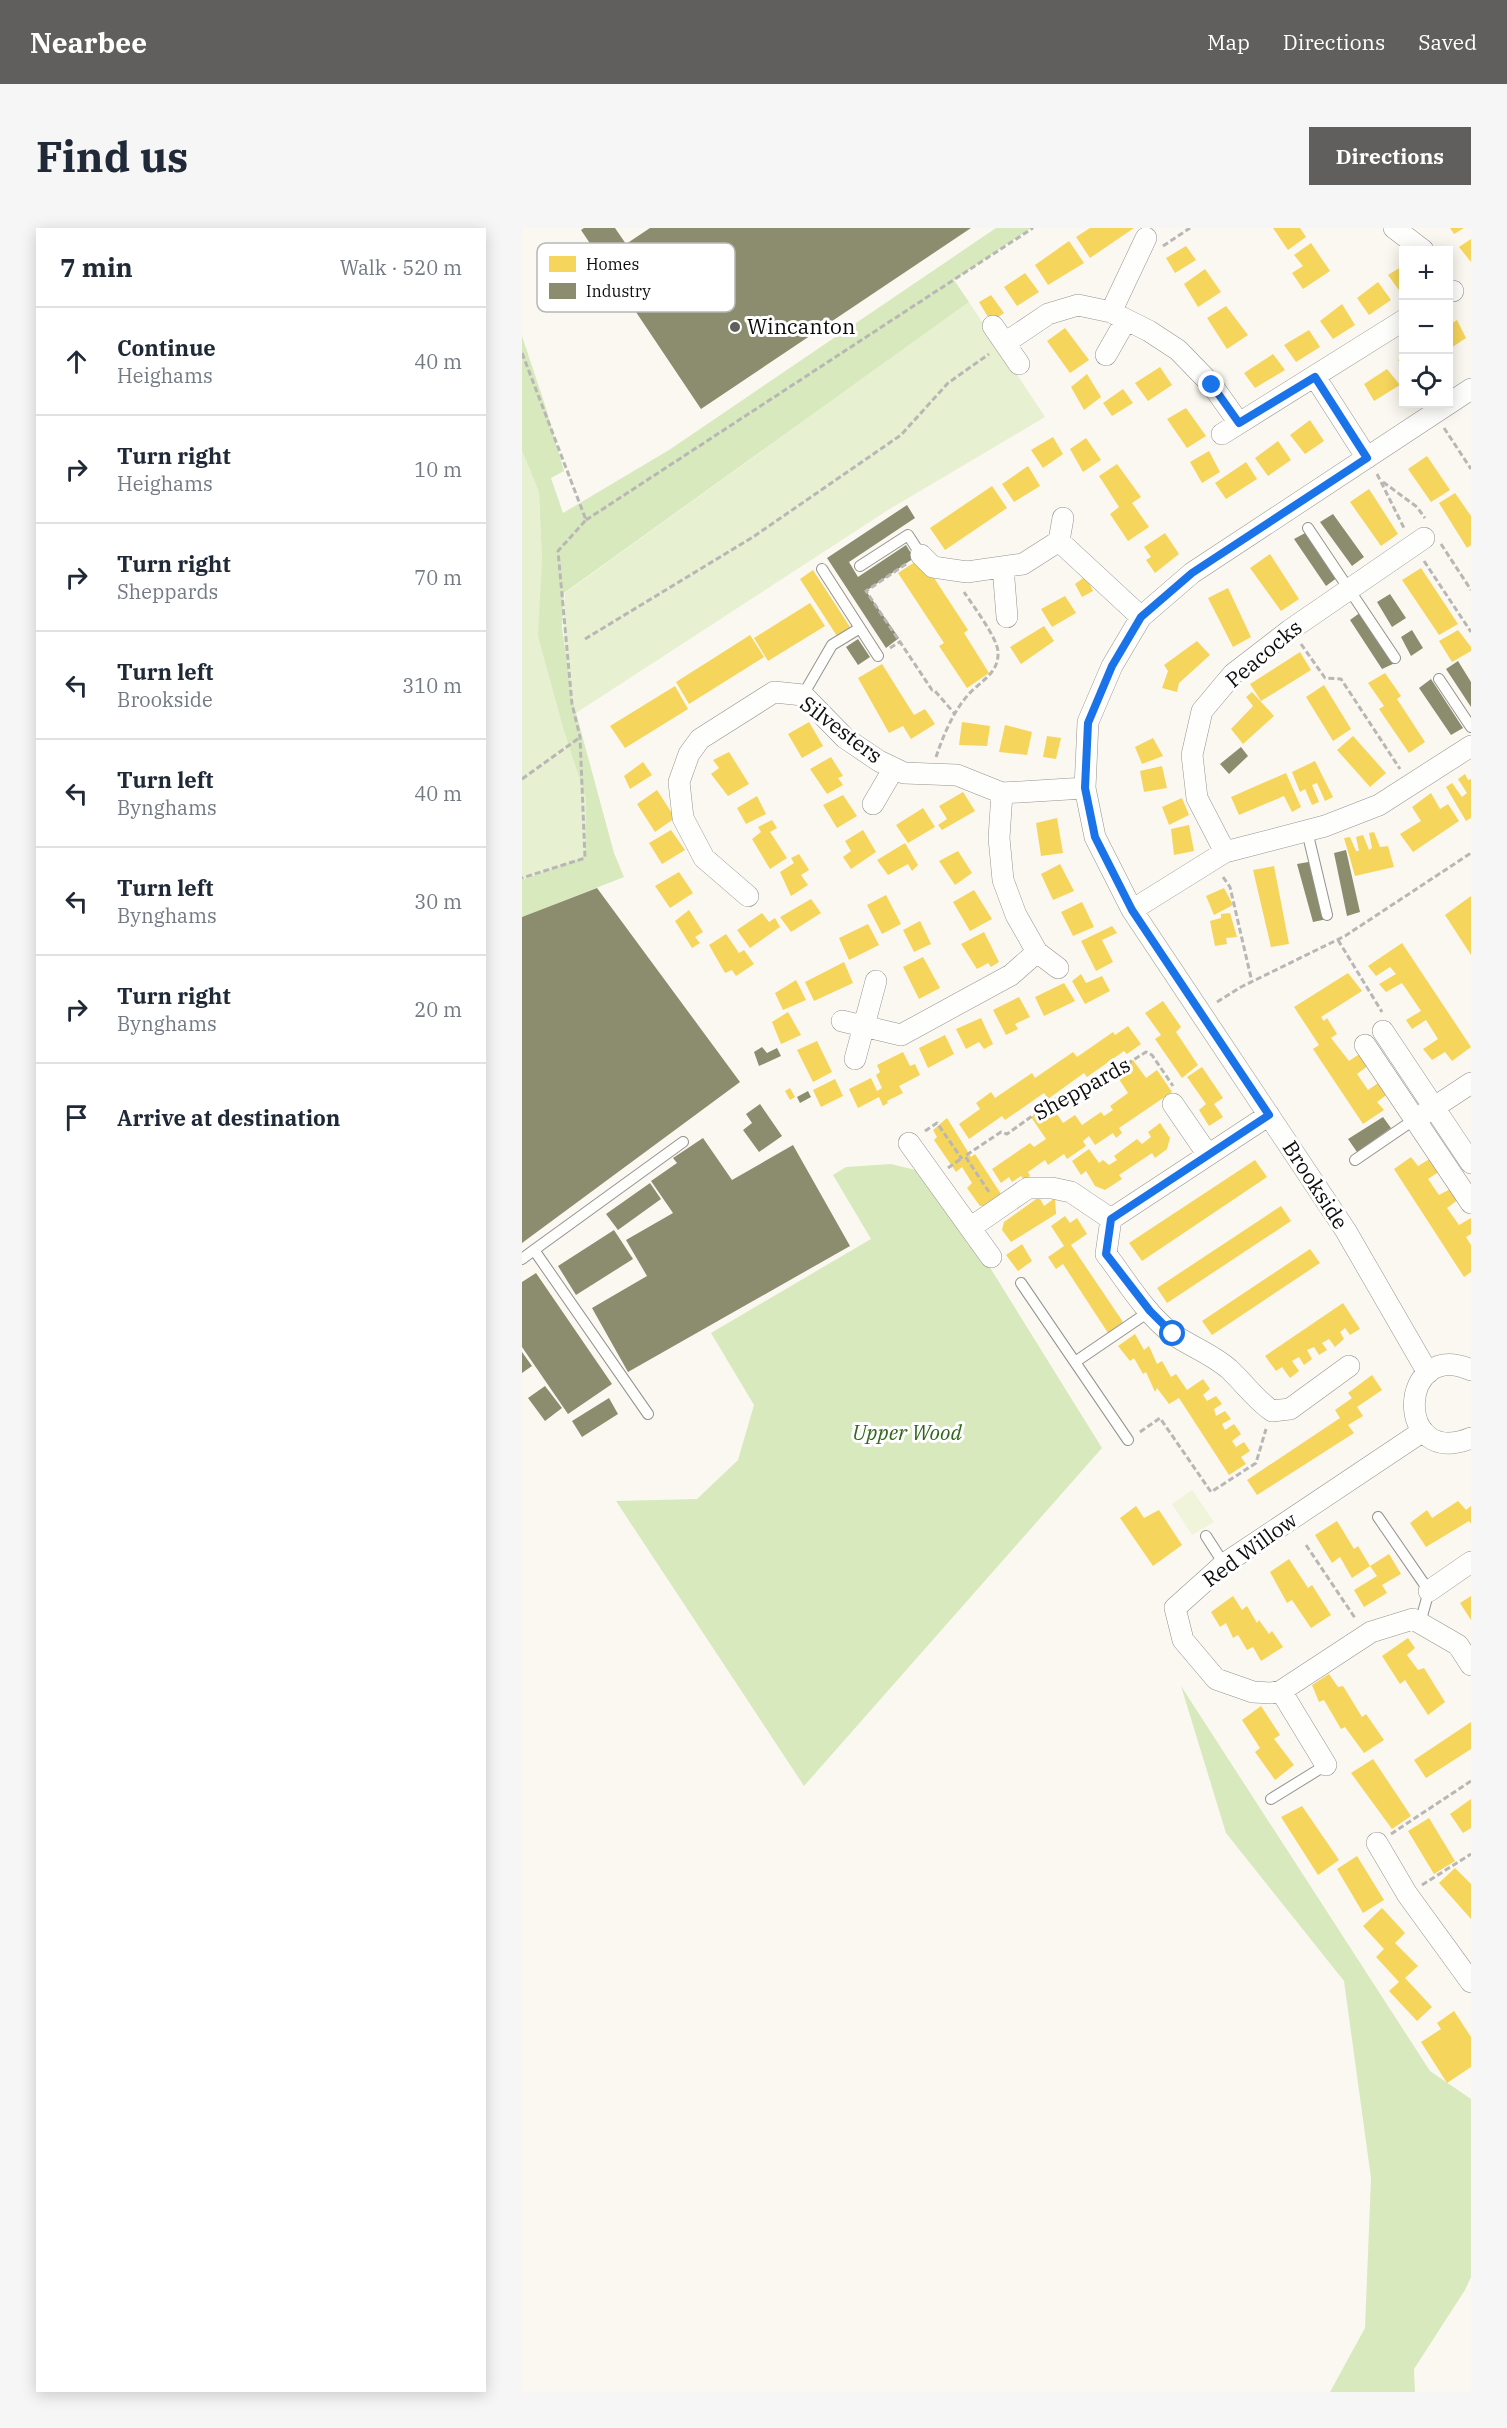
<!DOCTYPE html>
<html lang="en">
<head>
<meta charset="utf-8">
<style>
  :root { --surface:#fff; --page:#f6f6f7; --text:#1f2937; --muted:#747a83; --line:#e0e1e3; --accent:#605f5d }
  body { margin:0; font-family:"IBM Plex Serif",serif; background:var(--page); color:var(--text) }
  .controls { position:absolute; right:18px; top:18px; display:grid; overflow:hidden; border-radius:0px; box-shadow:0 3px 15px #0003 }
  .controls button { width:54px; height:54px; display:grid; place-items:center; padding:0; border:0; border-bottom:2px solid var(--line); background:var(--surface); color:var(--text); font:30px sans-serif }
  .stop { position:absolute; width:18px; height:18px; margin:-14px; border:4px solid #1a73e8; border-radius:50%; background:#fff }
  .stop.end { background:#1a73e8; border-color:#fff; box-shadow:0 2px 6px #0008 }
  .list { margin:0; padding:0; list-style:none }
  h2 { display:flex; justify-content:space-between; align-items:center; height:78px; margin:0; padding:0 24px; font-size:26px }
  h2 small { font-size:20px; font-weight:400; color:var(--muted) }
  .list li { display:grid; grid-template-columns:39px 1fr auto; gap:18px; align-items:center; box-sizing:border-box; height:108px; padding:0 24px; border-top:2px solid var(--line) }
  .list b { display:block; font-size:22px; white-space:nowrap }
  .list p { margin:0; font-size:20px; white-space:nowrap; color:var(--muted) }
  .list em { font-size:20px; font-style:normal; color:var(--muted) }
  .icon { flex:none; width:33px; height:33px; fill:none; stroke:currentColor; stroke-width:2; stroke-linecap:round; stroke-linejoin:round }
  .map { position:relative; flex:none; width:949px; height:2164px; overflow:hidden; border-radius:0px }
  header { display:flex; align-items:center; gap:36px; box-sizing:border-box; height:84px; padding:0 30px; background:var(--accent); color:#fff }
  header strong { font-size:28px }
  nav { display:flex; gap:33px; margin-inline-start:auto; font-size:21px }
  .intro { display:flex; align-items:center; justify-content:space-between; box-sizing:border-box; height:144px; padding:0 36px }
  h1 { margin:0; font-size:42px }
  .button { padding:15px 27px; border-radius:0px; background:var(--accent); color:#fff; font-size:21px; font-weight:700 }
  main { display:flex; gap:36px; padding:0 36px }
  aside { flex:1; background:var(--surface); border-radius:0px; box-shadow:0 3px 15px #0003 }
  .map>svg:first-child { display:block }
  .green { fill:#e7f0d0 }
  .forest { fill:#d8e9be }
  .pitch { fill:#f0f4da }
  .homes { fill:#f6d55c }
  .industry { fill:#8c8c6e }
  .lines { fill:none; stroke-linecap:round; stroke-linejoin:round }
  .lane-casing { stroke:#949390; stroke-width:12 }
  .street-casing { stroke:#949390; stroke-width:22 }
  .path { stroke:#b8b7b6; stroke-width:3; stroke-dasharray:6 3; stroke-linecap:butt }
  .lane { stroke:#fefefd; stroke-width:10 }
  .street { stroke:#fefefd; stroke-width:21 }
  .route { stroke:#1a73e8; stroke-width:8 }
  .poi-dot { fill:#605f5d; stroke:#fff; stroke-width:2 }
  .labels { text-anchor:middle; stroke-width:6; stroke-linejoin:round; paint-order:stroke }
  .poi-label { font-size:21px; fill:#0d0d0d; stroke:#fff; text-anchor:start }
  .street-label { font-size:21px; fill:#0d0d0d; stroke:#fff }
  .park-label { font-size:21px; font-style:italic; fill:#33661b; stroke:#fff }
  .key { fill:#fff; stroke:#b6b6b6; stroke-width:1.5 }
  .key-label { font-size:16px; fill:#0d0d0d }
</style>
</head>
<body>
<header>
<strong>Nearbee</strong>
<nav><a>Map</a><a>Directions</a><a>Saved</a></nav>
</header>
<div class="intro"><h1>Find us</h1><a class="button">Directions</a></div>
<main>
<aside>
<h2>7 min<small>Walk · 520 m</small></h2>
<ul class="list">
<li><svg class="icon" aria-label="ahead" viewBox="0 0 24 24"><path d="M12 20V5M6 11l6-6 6 6"/></svg><div><b>Continue</b><p>Heighams</p></div><em>40 m</em></li>
<li><svg class="icon" aria-label="right" viewBox="0 0 24 24"><path d="M7 20v-9h11M14 6l5 5-5 5"/></svg><div><b>Turn right</b><p>Heighams</p></div><em>10 m</em></li>
<li><svg class="icon" aria-label="right" viewBox="0 0 24 24"><path d="M7 20v-9h11M14 6l5 5-5 5"/></svg><div><b>Turn right</b><p>Sheppards</p></div><em>70 m</em></li>
<li><svg class="icon" aria-label="left" viewBox="0 0 24 24"><path d="M17 20v-9H6M10 6l-5 5 5 5"/></svg><div><b>Turn left</b><p>Brookside</p></div><em>310 m</em></li>
<li><svg class="icon" aria-label="left" viewBox="0 0 24 24"><path d="M17 20v-9H6M10 6l-5 5 5 5"/></svg><div><b>Turn left</b><p>Bynghams</p></div><em>40 m</em></li>
<li><svg class="icon" aria-label="left" viewBox="0 0 24 24"><path d="M17 20v-9H6M10 6l-5 5 5 5"/></svg><div><b>Turn left</b><p>Bynghams</p></div><em>30 m</em></li>
<li><svg class="icon" aria-label="right" viewBox="0 0 24 24"><path d="M7 20v-9h11M14 6l5 5-5 5"/></svg><div><b>Turn right</b><p>Bynghams</p></div><em>20 m</em></li>
<li><svg class="icon" aria-label="arrive" viewBox="0 0 24 24"><path d="M6 21V4h12l-3 4 3 4H6"/></svg><div><b>Arrive at destination</b></div></li>
</ul>
</aside>
<div class="map">
<svg width="949" height="2164" viewBox="0 0 949 2164">
  <rect width="100%" height="100%" fill="#fbf8f1"/>
  <!-- green -->
  <path class="green" d="M447 74 523 189 366 282 54 485C43 446 40 405 43 365Z
    M0 223 17 264 20 333 42 503 64 571 63 630 0 652Z"/>
  <!-- forest -->
  <path class="forest" d="M474 0H509L432 52 447 74 42 365 40 400 50 470 92 625 102 649 0 689V652L63 629 64 571 42 503 16 408 20 333 17 264 0 223V108L24 180 42 243 29 250 41 285 147 222Z
    M369 936 410 946 580 1220 282 1558 94 1273 175 1271 216 1232 232 1177 189 1105 349 1011 311 947 324 939Z
    M659 1458 908 1843 949 1871V2049L943 2062 892 2141 893 2164H808L843 2100 849 1950 822 1753 704 1605Z"/>
  <!-- pitch -->
  <path class="pitch" d="M670 1262 692 1294 670 1307 650 1276Z"/>
  <!-- homes -->
  <path class="homes" d="M568 0H612L568 30 554 9Z
    M751 0H778L784 9 766 22Z
    M928 0H942L932 6Z
    M949 11V34L937 19Z
    M547 13 562 35 526 57 513 37Z
    M789 15 808 43 781 61 770 45 781 38 772 27Z
    M664 18 674 32 653 45 644 30Z
    M882 37V63L879 65 866 47Z
    M683 41 699 64 676 79 662 56Z
    M503 45 517 64 495 78 482 59Z
    M856 54 869 72 847 87 835 70Z
    M469 67 482 85 469 94 457 74Z
    M820 76 833 97 811 111 798 93Z
    M704 78 726 107 705 121 685 90Z
    M935 92 944 110 926 122V98Z
    M543 100 567 132 548 145 525 113Z
    M787 102 798 119 774 134 762 117Z
    M751 126 763 142 733 160 722 145Z
    M882 128V141L876 132Z
    M638 139 650 157 626 173 613 155Z
    M865 141 878 157 852 173 842 156Z
    M565 146 579 169 562 182 549 159Z
    M601 161 611 175 590 188 581 175Z
    M664 180 684 208 665 220 645 191Z
    M788 192 802 213 783 226 768 207Z
    M531 209 541 226 521 240 509 222Z
    M564 210 579 232 561 244 548 221Z
    M756 213 769 232 746 248 733 230Z
    M687 223 698 244 680 255 668 234Z
    M905 228 928 262 909 274 886 241Z
    M724 234 735 251 704 271 693 255Z
    M595 236 619 269 610 275 627 299 606 313 588 286 597 279 577 248Z
    M506 238 518 258 492 274 480 256Z
    M470 258 485 280 423 322 408 300Z
    M847 261 876 306 859 318 828 274Z
    M933 265 949 288V317L945 320 917 275Z
    M643 305 657 326 633 345 624 332 629 329 622 319Z
    M748 326 777 371 759 383 728 340Z
    M399 330 446 402 442 405 467 445 445 460 417 418 422 415 376 345Z
    M899 340 936 396 917 407 880 352Z
    M291 342 328 399 315 408 278 351Z
    M564 348 571 363 560 369 553 356Z
    M706 360 729 409 711 419 686 370Z
    M543 368 554 385 530 399 519 381Z
    M288 375 303 398 246 433 232 410Z
    M522 398 532 413 499 436 488 419Z
    M936 402 949 419V423L930 434 917 413Z
    M228 407 242 429 167 476 154 454Z
    M675 413 688 427 657 455 655 464 640 460 646 443 642 437Z
    M778 424 789 442 739 473 728 456Z
    M360 436 392 487 403 481 413 496 389 511 381 498 367 505 336 450Z
    M863 445 879 468 875 471 903 514 887 525 857 481 862 478 846 455Z
    M802 457 829 501 811 513 784 469Z
    M153 458 166 481 103 520 88 498Z
    M730 464 752 488 721 516 709 501 731 478 724 469Z
    M287 494 301 518 280 530 266 506Z
    M440 494 468 498 465 518 437 517Z
    M483 497 510 504 505 527 477 524Z
    M525 508 539 510 534 531 521 529Z
    M831 508 864 545 848 559 815 522Z
    M631 510 641 528 620 536 613 519Z
    M207 524 227 556 206 568 189 546 197 540 191 532Z
    M309 529 321 548 316 550 321 557 305 566 288 541Z
    M793 533 811 569 803 573 795 555 790 557 797 574 790 577 783 561 778 564 770 544Z
    M121 534 130 547 108 561 102 548Z
    M640 538 645 560 622 564 618 543Z
    M764 545 779 579 770 584 762 568 717 587 709 569Z
    M943 546 946 552 949 551V590L944 593 924 559 930 555 940 569 945 565 936 551Z
    M135 562 153 590 133 604 115 576Z
    M441 564 453 583 420 602 416 597 425 591 417 578Z
    M909 565 918 581 926 576 937 593 891 624 878 606 899 593 890 579Z
    M321 567 335 588 315 600 301 577Z
    M235 568 244 586 224 596 215 580Z
    M660 570 667 587 647 597 640 579Z
    M401 580 413 599 386 615 374 597Z
    M535 590 541 625 519 628 514 595Z
    M250 592 255 600 248 604 265 630 248 641 230 611 239 604 236 599Z
    M667 597 672 623 652 627 649 601Z
    M149 602 163 622 140 636 127 615Z
    M341 602 354 624 329 641 321 629 329 623 323 613Z
    M852 604 858 619 866 618 872 639 833 648 822 610 828 609 834 623H837L834 609 841 607 847 622 850 620 847 605Z
    M383 615 396 637 390 643 386 636 366 647 355 632Z
    M436 623 450 645 433 657 417 633Z
    M277 626 287 642 279 647 286 657 269 668 258 644 272 635 269 630Z
    M538 636 552 663 531 672 519 646Z
    M752 638 767 716 749 719 731 642Z
    M157 644 171 665 148 680 133 658Z
    M702 660 711 677 692 687 684 668Z
    M452 662 470 691 448 703 431 674Z
    M364 667 379 696 360 706 345 677Z
    M949 668V727L923 687Z
    M289 671 299 685 269 704 258 689Z
    M560 674 572 699 551 708 539 684Z
    M167 682 181 704 173 709 178 715 170 720 153 693Z
    M240 685 247 694 253 690 258 699 228 720 215 702Z
    M708 685 715 709 704 710 705 716 693 718 688 693 699 690V686Z
    M398 693 409 716 392 724 381 702Z
    M346 696 357 717 327 732 317 710Z
    M590 698 595 705 580 712 591 734 574 743 559 713Z
    M462 704 477 734 469 739 466 735 455 741 439 716Z
    M204 706 217 725 222 722 232 736 214 748 210 742 203 745 187 717Z
    M880 715 949 819 930 833 923 824 910 832 901 821 916 811 904 792 890 801 884 792 899 783 880 755 864 764 857 756 874 746 868 739 854 748 846 738Z
    M401 729 418 760 397 771 381 739Z
    M322 734 331 755 292 773 283 754Z
    M826 745 840 763 799 789 802 793 805 790 815 806 809 810 827 833 839 825 847 837 835 846 846 862 859 853 867 865 855 874 862 882 841 896 791 821 797 817 772 779Z
    M559 746 564 755 580 748 588 763 563 776 550 753Z
    M274 752 284 772 261 782 253 765Z
    M542 755 553 773 522 788 513 769Z
    M497 769 508 789 493 796 496 801 484 807 471 782Z
    M641 773 659 799 654 804 676 837 660 850 633 811 639 807 623 785Z
    M266 784 279 807 259 816 250 794Z
    M459 790 471 816 462 821 457 814 444 821 434 801Z
    M606 798 619 816 605 826 602 823 565 849 562 845 526 871 522 865 483 892 480 888 447 911 437 896 458 881 454 875 469 864 473 870 510 845 513 850 551 824 555 829 591 804 593 807Z
    M423 807 432 826 406 840 397 820Z
    M295 813 310 844 291 854 275 822Z
    M381 824 388 838 393 836 398 847 377 858 381 865 365 873 366 875 361 878 357 869 336 880 327 861 349 850 355 863 360 860 354 847 358 844 355 837Z
    M611 832 624 850 635 842 650 864 597 900 600 905 594 910 591 905 573 917 567 908 561 913 564 918 545 931 542 926 526 937 523 932 506 944 508 948 502 952 499 948 490 954 487 949 479 955 470 941 508 915 512 919 524 911 509 889 528 876 541 895 553 887 560 897 579 884 582 888 591 882 588 878 606 865 593 845Z
    M680 839 701 870 692 876 701 889 687 898 677 882 684 876 665 849Z
    M313 851 321 868 299 879 291 862Z
    M268 860 273 869 268 872 263 863Z
    M425 890 449 929 453 926 479 966 467 978H458L445 960 450 955 440 939 434 944 412 912 415 909 411 902Z
    M638 895 648 910 645 921 633 930 630 925 597 947 600 951 583 962 573 958 564 943 559 947 550 933 567 921 577 935 581 932 587 937 595 932 592 928 615 911 620 916 629 909 626 904Z
    M889 929 896 938 909 930 918 943 906 951 917 967 930 960 937 971 925 980 937 997 949 990V1006L944 1009 949 1017V1044L942 1049 872 941Z
    M733 932 745 949 620 1033 607 1015Z
    M517 969 522 978 533 970 534 986 489 1014 480 1002 482 994Z
    M759 978 769 993 645 1075 635 1060Z
    M543 988 548 995 555 990 565 1006 549 1017 601 1094 586 1105 541 1036 534 1041 526 1029 542 1018 529 998Z
    M500 1016 510 1033 496 1043 484 1027Z
    M788 1021 798 1035 690 1107 680 1093Z
    M821 1075 838 1101 828 1107 823 1100 818 1104 822 1111 813 1119 807 1111 800 1115 805 1122 797 1127 792 1119 785 1122 790 1131 782 1137 777 1129 770 1133 777 1143 768 1150 760 1139 754 1143 743 1128Z
    M613 1106 622 1122 627 1118 635 1136 640 1133 649 1149 654 1146 665 1162 681 1151 688 1161 681 1167 685 1173 694 1168 700 1176 692 1181 694 1188 703 1183 709 1191 700 1196 703 1202 712 1196 719 1206 710 1213 714 1219 722 1214 728 1223 719 1229 724 1236 707 1247 657 1170 647 1176 635 1160 633 1164 624 1144 621 1146 612 1130 608 1133 596 1118Z
    M850 1147 860 1162 835 1179 841 1188 826 1197 832 1205 735 1267 725 1252 818 1190 813 1182 830 1170 826 1165Z
    M936 1273 944 1282 949 1278V1296L947 1293 904 1319 888 1295 905 1282 910 1290Z
    M614 1278 622 1290 637 1282 660 1317 631 1338 598 1290Z
    M815 1293 832 1321 836 1318 848 1338 830 1350 818 1329 810 1335 793 1307Z
    M867 1326 879 1346 860 1357 865 1365 842 1379 832 1362 855 1348 848 1338Z
    M767 1331 786 1360 790 1357 809 1387 789 1400 770 1372 765 1375 748 1344Z
    M711 1368 720 1382 725 1378 735 1395 737 1392 747 1406 750 1403 761 1419 739 1433 731 1419 725 1422 716 1407 711 1410 704 1395 698 1399 689 1384Z
    M949 1368V1392L938 1375Z
    M886 1410 893 1420 885 1427 896 1442 902 1440 923 1474 906 1487 883 1452 878 1456 860 1428Z
    M807 1446 816 1459 821 1458 840 1489 844 1486 862 1512 842 1525 823 1499 819 1501 802 1472 797 1474 790 1457Z
    M739 1478 758 1507 752 1511 772 1537 753 1552 733 1524 738 1520 720 1492Z
    M949 1494V1521L904 1550 892 1532Z
    M851 1531 889 1588 870 1601 829 1545Z
    M949 1571V1600L941 1605 928 1586Z
    M780 1578 817 1632 796 1647 759 1589Z
    M907 1590 933 1633 912 1646 886 1603Z
    M835 1628 862 1672 841 1685 815 1641Z
    M933 1640 949 1656V1691L917 1655Z
    M860 1680 883 1705 873 1715 896 1738 883 1750 910 1779 895 1793 867 1763 877 1754 854 1729 862 1721 841 1698Z
    M932 1783 949 1809V1839L925 1855 899 1814 919 1801 915 1795Z"/>
  <!-- industry -->
  <path class="industry" d="M62 0H93L104 16 128 0H449L179 181 59 2Z
    M385 277 393 290 327 334 336 349 384 317 392 330 344 363 377 410 364 420 305 330Z
    M811 286 842 329 830 338 798 294Z
    M785 304 816 349 804 358 772 311Z
    M868 366 884 390 870 399 855 374Z
    M839 384 873 435 860 441 828 392Z
    M890 402 901 420 889 428 879 409Z
    M336 411 348 429 336 437 324 419Z
    M936 433 949 454V479L924 441Z
    M909 451 941 500 929 507 897 460Z
    M719 519 726 528 707 546 698 536Z
    M824 622 838 684 825 688 812 625Z
    M792 633 805 691 791 694 775 636Z
    M75 660 218 854 0 1015V689Z
    M240 819 245 825 255 820 259 828 237 838 232 824Z
    M286 863 289 869 278 875 275 869Z
    M238 876 260 908 237 924 221 902 230 895 224 886Z
    M861 889 869 900 835 924 826 911Z
    M181 910 210 952 271 917 328 1018 106 1144 70 1080 125 1048 104 1012 151 985 129 953 155 935 151 930Z
    M128 955 139 971 96 1002 84 986Z
    M92 1002 111 1031 54 1067 36 1038Z
    M14 1045 90 1156 46 1186 0 1119V1054Z
    M0 1124 10 1138 0 1145Z
    M23 1158 40 1180 23 1193 6 1170Z
    M87 1170 96 1186 60 1209 50 1193Z"/>
  <g class="lines">
    <defs>
      <path id="lane" d="M786 300 873 430
        M338 338 386 307 399 327
        M300 341 356 428
        M917 451 949 499
        M281 467 310 417 338 400
        M785 603 805 687
        M833 932 893 891
        M12 1022 161 914
        M0 1031 12 1022 126 1186
        M499 1055 606 1212
        M553 1134 628 1083
        M856 1289 907 1363 898 1395
        M684 1308 702 1336
        M749 1571 804 1537"/>
      <path id="street" d="M872 0 901 22
        M926 62 931 63
        M589 84 624 10
        M471 98 497 136
        M483 115 526 86 556 77 589 84 627 103 656 122 690 157 717 195
        M584 127 604 92
        M793 149 845 230
        M700 206 882 92
        M537 313 541 290
        M399 327 411 339 445 344 501 336 537 313 619 389
        M481 339 485 389
        M480 565 477 610 481 652 494 687 515 724 536 740
        M351 576 372 540
        M703 624 675 570 670 527 680 483 711 446 768 402 902 310
        M226 668 182 630 161 590 157 554 167 526 178 511 252 464 281 467 323 510 357 533 382 545 435 547 480 565 563 560
        M610 682 703 624 803 598 857 577 949 518
        M320 793 379 807 489 747 515 724
        M861 803 949 935
        M843 817 949 975
        M333 831 354 753
        M651 876 686 927
        M902 886 949 855
        M387 915 469 1029
        M589 991 584 1026C604 1052 624 1087 652 1107 670 1119 690 1126 707 1141 722 1155 733 1171 750 1183L768 1181 827 1138
        M448 1000 506 960H530L549 964 589 991 747 887
        M949 1142C876 1109 871 1242 949 1210
        M906 1145 824 1003 610 682 573 609 563 560 566 494 590 438 619 389 670 345 949 161
        M901 1203 702 1336 653 1380 661 1412 694 1451 731 1464 749 1465 759 1463 849 1404 891 1391 936 1417 949 1437
        M907 1363 949 1334
        M759 1463 804 1537
        M855 1615 885 1666 949 1754"/>
    </defs>
    <!-- lane casing -->
    <use href="#lane" class="lane-casing"/>
    <!-- street casing -->
    <use href="#street" class="street-casing"/>
    <!-- path -->
    <path class="path" d="M641 18 668 0
      M0 125 64 292 36 323 50 476 58 509 63 630 0 650
      M922 200 949 241
      M855 246 883 302
      M861 254 895 279 903 290
      M64 292 511 0
      M919 316 949 362
      M902 333 949 404
      M384 336 344 363 410 462H412L433 486
      M63 411 231 309 379 207 426 155 467 126
      M779 416 803 450 819 451 878 541
      M368 420 379 413
      M414 529C421 508 431 484 446 467 458 453 477 446 476 424 476 411 450 376 442 364
      M0 551 57 510
      M701 649 708 659 730 754
      M816 712 860 784
      M695 774 719 759 823 708 949 625
      M403 903 415 895 440 931
      M426 940 440 930
      M467 964 443 928 479 904 485 906 538 868H553L624 824 630 827 651 858
      M618 1204 638 1190 689 1264 734 1235 744 1201
      M784 1317 833 1390
      M869 1606 949 1553
      M900 1657 949 1626"/>
    <!-- lane -->
    <use href="#lane" class="lane"/>
    <!-- street -->
    <use href="#street" class="street"/>
  </g>
  <g class="lines">
    <!-- route -->
    <path class="route" d="M651 1106 628 1083 584 1026 589 991 747 887 610 682 573 609 563 560 566 495 590 438 619 389 670 345 845 230 793 149 717 195 690 157"/>
  </g>
  <!-- markers -->
  <circle class="poi-dot" cx="213" cy="99" r="6"/>
  <g class="labels">
    <!-- poi labels -->
    <g class="poi-label">
      <text x="225" y="106">Wincanton</text>
    </g>
    <!-- street labels -->
    <g class="street-label">
      <text transform="translate(742 426) rotate(-40)" y="7">Peacocks</text>
      <text transform="translate(319 502) rotate(37)" y="7">Silvesters</text>
      <text transform="translate(560 861) rotate(-29)" y="7">Sheppards</text>
      <text transform="translate(793 957) rotate(57)" y="7">Brookside</text>
      <text transform="translate(728 1322) rotate(-36)" y="7">Red Willow</text>
    </g>
    <!-- park labels -->
    <g class="park-label">
      <text x="385" y="1212">Upper Wood</text>
    </g>
  </g>
  <!-- legend -->
  <rect x="15" y="15" width="198" height="69" rx="9" class="key"/>
  <rect x="27" y="28" width="27" height="16" fill="#f6d55c"/>
  <rect x="27" y="55" width="27" height="16" fill="#8c8c6e"/>
  <g class="key-label">
    <text x="64" y="42">Homes</text>
    <text x="64" y="69">Industry</text>
  </g>
</svg>
<div class="controls">
<button>+</button>
<button>−</button>
<button><svg class="icon" aria-label="locate" viewBox="0 0 24 24"><circle cx="12" cy="12" r="6"/><path d="M12 2v4M12 18v4M2 12h4M18 12h4"/></svg></button>
</div>
<div class="stop" style="left:651px;top:1106px"></div>
<div class="stop end" style="left:690px;top:157px"></div>
</div>
</main>
</body>
</html>
